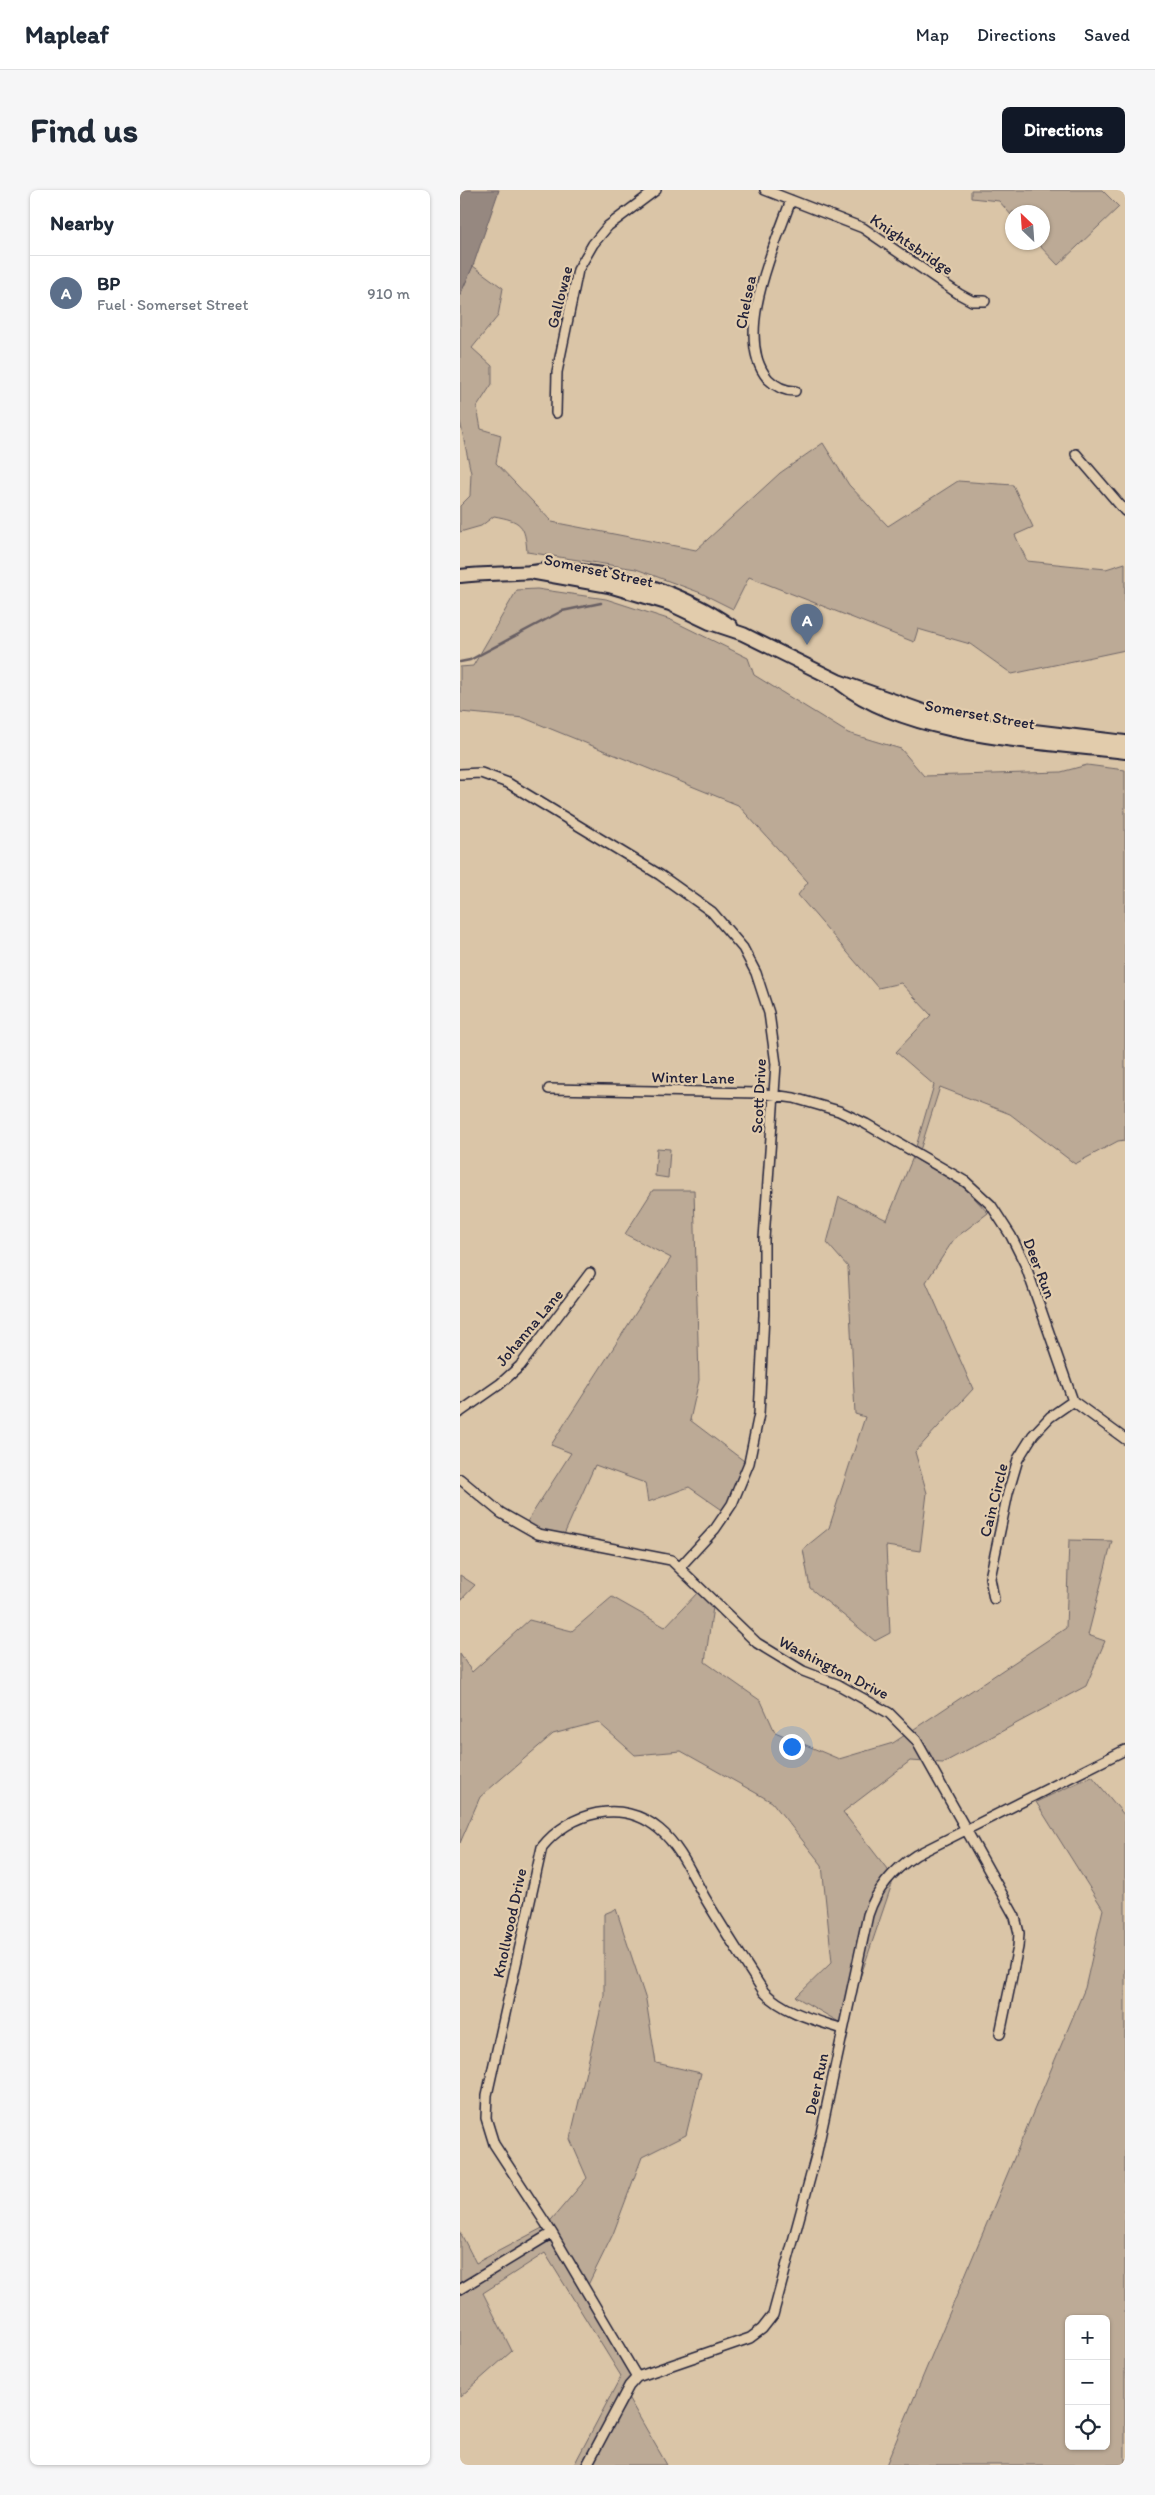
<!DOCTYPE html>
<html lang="en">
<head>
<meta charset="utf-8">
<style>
  :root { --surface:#fff; --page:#f6f6f7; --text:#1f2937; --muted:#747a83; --line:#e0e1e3; --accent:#111827 }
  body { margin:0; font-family:Itim,sans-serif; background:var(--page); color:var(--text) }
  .controls { position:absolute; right:15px; bottom:15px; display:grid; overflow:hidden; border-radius:8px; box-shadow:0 1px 4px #0004 }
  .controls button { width:45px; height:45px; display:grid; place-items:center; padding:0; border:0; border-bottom:1px solid var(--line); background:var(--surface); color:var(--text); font:25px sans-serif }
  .compass { position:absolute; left:545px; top:15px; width:45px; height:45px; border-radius:50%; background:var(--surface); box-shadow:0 1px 4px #0004; rotate:335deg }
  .you { position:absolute; left:331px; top:1556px; width:18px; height:18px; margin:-12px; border:4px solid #fff; border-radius:50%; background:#1a73e8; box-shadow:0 0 0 8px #1a73e833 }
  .badge { display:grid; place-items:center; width:32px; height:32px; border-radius:50%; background:var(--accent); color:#fff; font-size:16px; font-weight:700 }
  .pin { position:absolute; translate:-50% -41px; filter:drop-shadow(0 1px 2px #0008) }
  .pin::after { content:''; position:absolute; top:26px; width:18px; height:15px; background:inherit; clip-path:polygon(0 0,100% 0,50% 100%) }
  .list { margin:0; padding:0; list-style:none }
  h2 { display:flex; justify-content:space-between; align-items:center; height:65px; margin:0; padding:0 20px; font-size:21px }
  h2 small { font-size:16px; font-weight:400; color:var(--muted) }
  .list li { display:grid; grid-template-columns:32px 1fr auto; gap:15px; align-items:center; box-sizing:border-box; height:75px; padding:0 20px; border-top:1px solid var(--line) }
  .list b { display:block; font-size:19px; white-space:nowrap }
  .list p { margin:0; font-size:16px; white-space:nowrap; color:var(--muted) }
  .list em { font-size:16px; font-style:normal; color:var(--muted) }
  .icon { flex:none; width:28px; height:28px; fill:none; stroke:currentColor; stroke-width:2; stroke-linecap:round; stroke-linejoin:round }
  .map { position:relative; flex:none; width:665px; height:2275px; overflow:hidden; border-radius:8px }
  header { display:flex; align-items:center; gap:30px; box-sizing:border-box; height:70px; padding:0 25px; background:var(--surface); border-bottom:1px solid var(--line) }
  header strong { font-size:24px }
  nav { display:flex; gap:28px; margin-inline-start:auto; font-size:18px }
  .intro { display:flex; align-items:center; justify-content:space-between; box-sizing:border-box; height:120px; padding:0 30px }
  h1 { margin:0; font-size:35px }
  .button { padding:12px 22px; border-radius:8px; background:var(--accent); color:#fff; font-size:18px; font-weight:700 }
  main { display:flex; gap:30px; padding:0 30px }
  aside { flex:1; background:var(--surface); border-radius:8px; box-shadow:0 1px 4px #0004 }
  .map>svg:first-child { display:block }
  .green { fill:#bcaa96; stroke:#6f6668; fill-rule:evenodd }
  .water { fill:#968880; stroke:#685f64 }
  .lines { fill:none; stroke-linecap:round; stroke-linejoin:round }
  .stream { stroke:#685f64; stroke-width:2.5 }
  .street-casing { stroke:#22223b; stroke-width:12 }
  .secondary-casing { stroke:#22223b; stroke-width:16 }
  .street { stroke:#e2ccac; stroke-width:9 }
  .secondary { stroke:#e2ccac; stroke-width:12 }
  .labels { text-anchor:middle; stroke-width:4.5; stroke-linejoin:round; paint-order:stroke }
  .street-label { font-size:16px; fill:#22223b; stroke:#e2ccac }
</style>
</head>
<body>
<header>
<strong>Mapleaf</strong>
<nav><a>Map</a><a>Directions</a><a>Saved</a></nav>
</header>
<div class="intro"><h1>Find us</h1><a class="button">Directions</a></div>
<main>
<aside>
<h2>Nearby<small></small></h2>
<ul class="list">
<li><span class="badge" style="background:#5c6f8a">A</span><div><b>BP</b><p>Fuel · Somerset Street</p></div><em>910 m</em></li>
</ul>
</aside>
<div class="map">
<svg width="665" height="2275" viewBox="0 0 665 2275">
  <rect width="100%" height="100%" fill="#dac5a7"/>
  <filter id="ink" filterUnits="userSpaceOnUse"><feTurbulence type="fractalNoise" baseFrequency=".02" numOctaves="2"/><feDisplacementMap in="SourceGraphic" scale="10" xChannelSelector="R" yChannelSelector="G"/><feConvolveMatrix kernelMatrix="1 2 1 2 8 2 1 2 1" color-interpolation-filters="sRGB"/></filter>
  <g filter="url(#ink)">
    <!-- green -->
    <path class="green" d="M511 0H642L659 17 598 75 577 53 582 52V22H552V26L539 11 511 8Z
      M13 76 43 98 38 126 12 158 32 176V194L17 217 21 239 41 245 36 273 92 332 236 360 320 283 363 253 389 295 428 336 498 291 553 295 573 337 555 345 567 371 646 379 665 373V460L552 484 510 454 458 439 454 452 289 387 273 419 241 403 176 379 67 362C65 334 61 331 34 326L21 336 0 342V316L10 306 11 283 0 231V105Z
      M77 399 146 409 211 430 288 468 294 485 388 543 441 559 464 586 601 582 627 575 665 580V950L658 951 615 974 550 924 480 897 457 970 506 999 528 1023 494 1049 466 1092 513 1199 455 1262 467 1303 460 1361 426 1356 430 1443 415 1451 350 1398 343 1359 369 1338 405 1227 395 1224 388 1077 367 1053 379 1007 427 1030 453 967 474 895 436 862 471 825 441 793 418 798 338 705 348 692 278 615 64 528 0 522V477L13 476 57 400Z
      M197 958 210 959 208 988 195 986Z
      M193 1000H234L239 1190 230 1230 292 1277 271 1326 229 1297 188 1312 185 1293 135 1275 99 1356 63 1338 111 1263 91 1255 211 1068 165 1044Z
      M609 1350 652 1351 628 1445 645 1451 626 1496 483 1573 450 1571 383 1622 434 1688 384 1835 336 1807 372 1772 362 1675 312 1612 221 1561 175 1565 138 1532 93 1544 20 1607 0 1653V1464L12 1482 69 1430 112 1441 152 1407 205 1437 239 1401 253 1417 245 1472 301 1511 315 1542 379 1569 433 1553 606 1438Z
      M0 1385 15 1395 0 1411Z
      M632 1586 665 1626V2275H426L625 1798 643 1719 576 1612ZM609 2129H646V2256H609Z
      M156 1719 186 1810 196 1873 241 1883 226 1945 182 1967 153 2044 125 2101 172 2187 165 2202 207 2275H114L161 2186 85 2063 23 2103 52 2161 0 2207V2042L16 2073 86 2036 127 1988 110 1949 144 1805V1724Z"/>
    <!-- water -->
    <path class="water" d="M0 0H39L13 76 0 105Z"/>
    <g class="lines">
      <!-- stream -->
      <path class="stream" d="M0 472 10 470 102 421 141 413"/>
      <defs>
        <path id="street" d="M305 0 403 38 499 104 512 111H525
          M331 10C315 56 272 147 308 189 316 197 324 201 335 201
          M96 223 97 182 118 80 133 54 148 36 196 0
          M616 264 665 321
          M0 584 21 583 48 593 200 685 252 722 283 758 296 783 309 823 316 874 304 1049V1125L299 1224 289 1273 272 1314 255 1339 220 1377
          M89 899 298 903 334 908 379 921 406 934 506 992 531 1015 551 1046 565 1074 613 1211 665 1249
          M0 1222 40 1194 60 1176 130 1083
          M0 1289 41 1323 78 1344 211 1370 297 1453 343 1481 377 1494 429 1523 456 1550 555 1727 559 1743 558 1757 540 1844
          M534 1409 530 1388 548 1303 558 1269 573 1245 590 1227 613 1211
          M0 2099 92 2043
          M177 2187 92 2043 34 1954 26 1928 27 1905 82 1657C110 1622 162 1608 199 1639 220 1656 232 1685 245 1708 264 1740 284 1771 304 1802 325 1823 355 1830 383 1839
          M127 2275 169 2196 177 2187 290 2148 302 2139 313 2125 356 1966 408 1725C417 1698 433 1680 456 1665L665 1560"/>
        <path id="secondary" d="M70 382 149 396 210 414 250 433 283 444 378 491 466 522 524 535 665 552
          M0 386C24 383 48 384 72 382 81 381 90 378 99 379 157 382 223 402 271 436
          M381 494C450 548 580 552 665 562"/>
      </defs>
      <!-- street casing -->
      <use href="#street" class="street-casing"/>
      <!-- secondary casing -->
      <use href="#secondary" class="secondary-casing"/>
      <!-- street -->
      <use href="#street" class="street"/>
      <!-- secondary -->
      <use href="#secondary" class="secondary"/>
    </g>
  </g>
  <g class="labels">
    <!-- street labels -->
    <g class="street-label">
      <text transform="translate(452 54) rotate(34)" y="6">Knightsbridge</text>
      <text transform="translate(99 107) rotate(-76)" y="6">Gallowae</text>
      <text transform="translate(285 112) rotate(-79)" y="6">Chelsea</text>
      <text transform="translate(139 380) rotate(12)" y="6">Somerset Street</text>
      <text transform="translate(520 524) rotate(10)" y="6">Somerset Street</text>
      <text transform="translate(233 887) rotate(1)" y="6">Winter Lane</text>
      <text transform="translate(298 906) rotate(-87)" y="6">Scott Drive</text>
      <text transform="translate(580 1078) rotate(69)" y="6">Deer Run</text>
      <text transform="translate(69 1137) rotate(-50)" y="6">Johanna Lane</text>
      <text transform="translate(533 1310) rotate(-76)" y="6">Cain Circle</text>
      <text transform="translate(374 1477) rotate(27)" y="6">Washington Drive</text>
      <text transform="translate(49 1733) rotate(-78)" y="6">Knollwood Drive</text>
      <text transform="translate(356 1894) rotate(-78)" y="6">Deer Run</text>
    </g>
  </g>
</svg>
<div class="controls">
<button>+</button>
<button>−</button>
<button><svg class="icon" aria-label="locate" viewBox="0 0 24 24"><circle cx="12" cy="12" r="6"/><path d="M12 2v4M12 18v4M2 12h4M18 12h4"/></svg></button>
</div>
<svg class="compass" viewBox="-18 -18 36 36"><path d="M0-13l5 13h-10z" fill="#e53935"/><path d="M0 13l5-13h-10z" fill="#747a83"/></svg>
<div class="you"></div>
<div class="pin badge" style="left:347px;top:455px;background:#5c6f8a">A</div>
</div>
</main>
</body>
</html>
